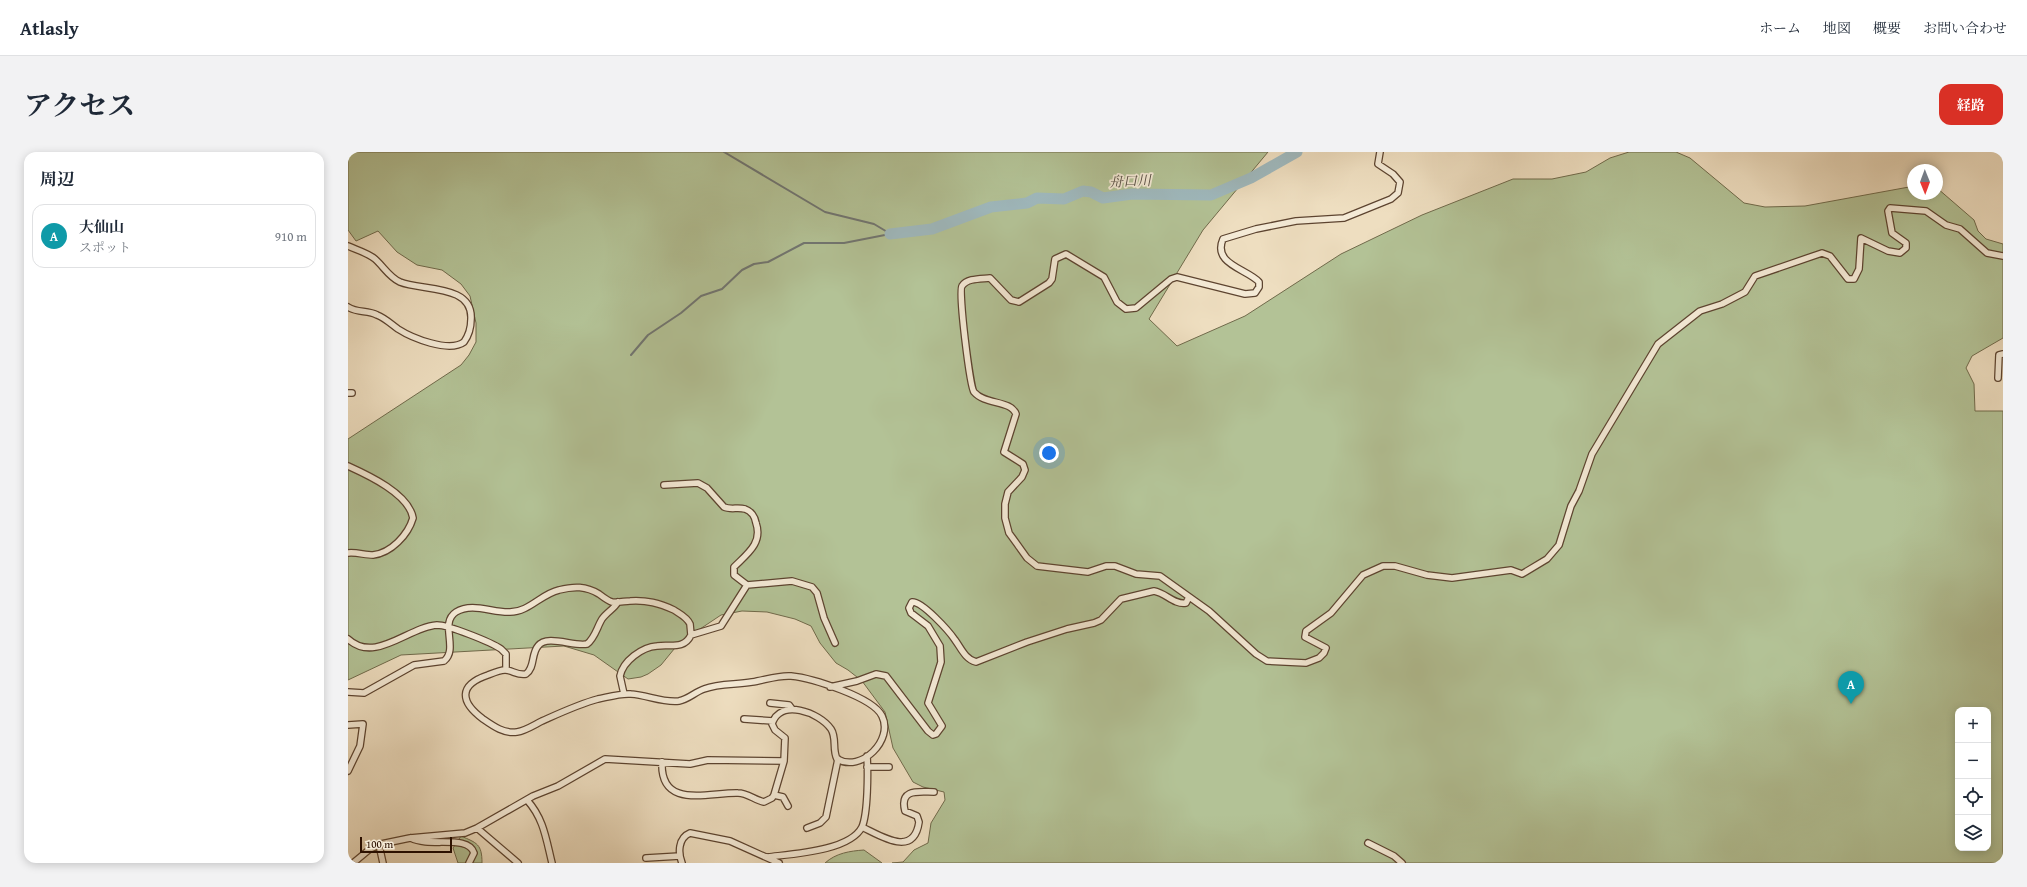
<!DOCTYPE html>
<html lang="ja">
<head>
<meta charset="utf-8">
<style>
  :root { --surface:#fff; --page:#f2f2f3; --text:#1f2937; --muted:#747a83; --line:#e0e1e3; --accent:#d93025 }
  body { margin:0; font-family:"Gentium Book Plus","Noto Serif JP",serif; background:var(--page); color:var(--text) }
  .controls { position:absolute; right:12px; bottom:12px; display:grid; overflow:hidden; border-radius:8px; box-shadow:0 2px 10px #0003 }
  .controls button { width:36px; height:36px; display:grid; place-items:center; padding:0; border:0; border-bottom:1px solid var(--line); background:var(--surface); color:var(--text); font:20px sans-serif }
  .compass { position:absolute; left:1559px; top:12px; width:36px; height:36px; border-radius:50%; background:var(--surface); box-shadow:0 2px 10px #0003; rotate:179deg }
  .scale { position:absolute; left:12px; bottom:10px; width:92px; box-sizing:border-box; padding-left:4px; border:2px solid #2d1100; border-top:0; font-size:11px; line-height:14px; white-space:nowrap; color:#2d1100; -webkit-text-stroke:3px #f4ead6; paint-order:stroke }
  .you { position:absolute; left:701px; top:301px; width:14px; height:14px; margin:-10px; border:3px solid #fff; border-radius:50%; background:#1a73e8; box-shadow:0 0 0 6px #1a73e833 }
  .badge { display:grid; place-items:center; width:26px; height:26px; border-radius:50%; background:var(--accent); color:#fff; font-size:13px; font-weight:700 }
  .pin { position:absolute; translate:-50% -33px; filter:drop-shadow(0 1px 2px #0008) }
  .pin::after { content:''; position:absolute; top:21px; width:14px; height:12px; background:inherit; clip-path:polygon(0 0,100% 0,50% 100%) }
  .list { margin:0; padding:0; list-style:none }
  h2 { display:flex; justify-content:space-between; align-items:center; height:52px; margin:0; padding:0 16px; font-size:17px }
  h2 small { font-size:13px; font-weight:400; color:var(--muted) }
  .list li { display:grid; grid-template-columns:26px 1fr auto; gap:12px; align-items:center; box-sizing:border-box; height:64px; margin:0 8px 8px; padding:0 8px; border:1px solid var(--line); border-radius:12px }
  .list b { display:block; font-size:15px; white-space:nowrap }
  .list p { margin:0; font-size:13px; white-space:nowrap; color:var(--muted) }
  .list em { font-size:13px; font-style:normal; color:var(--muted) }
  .icon { flex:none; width:22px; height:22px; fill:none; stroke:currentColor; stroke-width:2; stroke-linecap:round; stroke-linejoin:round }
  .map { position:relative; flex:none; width:1655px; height:711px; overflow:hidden; border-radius:12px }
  header { display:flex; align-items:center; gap:24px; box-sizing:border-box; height:56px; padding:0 20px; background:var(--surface); border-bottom:1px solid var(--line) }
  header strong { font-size:19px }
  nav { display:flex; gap:22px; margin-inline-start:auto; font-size:14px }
  .intro { display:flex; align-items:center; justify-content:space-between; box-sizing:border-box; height:96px; padding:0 24px }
  h1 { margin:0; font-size:28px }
  .button { padding:10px 18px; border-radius:12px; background:var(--accent); color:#fff; font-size:14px; font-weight:700 }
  main { display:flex; gap:24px; padding:0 24px }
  aside { flex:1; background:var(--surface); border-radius:12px; box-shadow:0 2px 10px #0003 }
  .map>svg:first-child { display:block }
  .green { fill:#b3c296; stroke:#706a4b; fill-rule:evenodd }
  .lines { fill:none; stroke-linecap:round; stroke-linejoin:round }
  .stream { stroke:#717672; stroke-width:2 }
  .river { stroke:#9fb9be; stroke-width:11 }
  .minor-casing { stroke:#5d4430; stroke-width:8 }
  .minor { stroke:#f4ead6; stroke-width:5.5 }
  .labels { text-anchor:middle; stroke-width:3.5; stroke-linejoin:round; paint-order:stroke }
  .water-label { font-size:14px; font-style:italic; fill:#554c42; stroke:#f4ead6 }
</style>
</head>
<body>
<header>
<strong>Atlasly</strong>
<nav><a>ホーム</a><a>地図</a><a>概要</a><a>お問い合わせ</a></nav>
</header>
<div class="intro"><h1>アクセス</h1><a class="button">経路</a></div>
<main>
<aside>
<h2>周辺<small></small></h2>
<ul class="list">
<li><span class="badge" style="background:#0f9aa8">A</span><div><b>大仙山</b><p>スポット</p></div><em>910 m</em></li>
</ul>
</aside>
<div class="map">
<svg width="1655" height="711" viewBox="0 0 1655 711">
  <rect width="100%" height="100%" fill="#eedec0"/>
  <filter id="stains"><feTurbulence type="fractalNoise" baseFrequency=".005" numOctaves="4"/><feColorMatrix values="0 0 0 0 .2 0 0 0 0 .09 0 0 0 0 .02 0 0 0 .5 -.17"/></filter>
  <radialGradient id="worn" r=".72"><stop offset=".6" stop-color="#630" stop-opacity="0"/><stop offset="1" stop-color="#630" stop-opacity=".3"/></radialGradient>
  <!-- green -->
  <path class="green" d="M0 0H920L855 78 801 167 829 194 897 164 993 102 1074 63 1165 27H1204L1238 20 1262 6 1281 0H1328L1342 6 1396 51 1417 55 1457 54 1561 35H1565V42H1589V36L1626 68 1630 79 1638 87 1655 92V186L1624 204 1618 216 1626 232 1627 259H1655V711H544L555 710 566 698 580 691 583 671 597 648 596 640 575 635 565 630 545 596 537 560 514 529 500 518 488 511 472 491 463 474 447 467 419 460 394 459 373 463 331 491 313 513 300 522 293 525 280 527 246 503 216 494 53 503 0 528V287L113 213 121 203 128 190V171L122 144 113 132 94 118 69 113 49 100 30 79 8 89 0 78ZM1610 558H1640V696H1610Z
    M113 684C129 691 134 692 134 711H110L105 696Z
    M516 698 534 711H477C488 701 502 699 516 698Z"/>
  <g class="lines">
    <!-- stream -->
    <path class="stream" d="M376 0 477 60 526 72 541 81
      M283 203 300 183 333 161 353 144 374 137 394 118 406 112 420 110 456 91H496L542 82"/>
    <!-- river -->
    <path class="river" d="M542 82 584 77 643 55 679 51 689 46 716 47 735 39 743 40 755 46 784 42 863 43 903 26 949 0"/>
    <defs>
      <path id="minor" d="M1032 0 1030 12 1045 22 1052 30 1050 41 1043 47 996 66 948 69 908 77 875 87C864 112 899 117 911 130V135L907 141 897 142 829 125 823 127 788 156 778 157 769 150 756 125 718 102 707 107 704 127 701 131 671 150 663 148 642 126C633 127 619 126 614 134 610 139 622 235 626 240 637 253 663 248 668 262L656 300 675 312 677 318 674 325 660 340 657 352V366L661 381 669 392 679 406 689 414 740 420 758 414H767L788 422 812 424 861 459 908 502 919 509 958 511 971 506 976 501 978 496 957 485 958 479 983 461 1015 423 1035 414H1047L1079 423 1104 426 1163 418 1174 422 1199 407 1211 393 1223 354 1231 339 1244 302 1310 192 1352 159 1374 152 1397 140 1407 124 1474 101 1482 104 1500 127H1506L1511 117 1513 86 1540 99 1552 101 1558 96V91L1544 81 1540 59 1542 56 1578 59 1598 73 1612 77 1639 101 1655 104
        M0 94C9 98 20 101 27 107 36 115 41 125 52 130 74 139 125 132 123 167 123 176 121 183 116 190 101 201 64 186 50 177 43 172 37 166 29 163 20 158 9 161 0 155
        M1650 226 1651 203 1655 202
        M0 241H4
        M0 314C20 323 61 342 65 366 60 383 43 401 25 403 17 403 8 400 0 401
        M316 333 350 331 359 336 376 355C382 358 390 355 397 357 403 359 407 365 408 371 415 391 399 402 386 415V423L399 433 444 429 464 435 469 441 476 466 487 491
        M270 450C266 457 259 460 254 467 249 475 247 486 239 492 226 495 199 482 190 494 183 502 187 516 178 522 170 524 164 518 157 518 152 518 145 521 140 523 110 533 112 550 135 567 145 574 156 582 169 580 177 579 186 573 194 569 212 561 231 552 250 547 260 545 273 541 283 542 299 543 315 551 331 549 341 547 347 540 356 537 372 531 388 533 404 530 417 528 430 523 443 524 463 526 525 545 534 564 546 588 513 621 489 607 484 597 489 586 483 577 471 560 432 546 424 572L427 578 437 586 436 609 426 643 424 646 416 650C407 648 399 641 390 641 361 640 312 658 314 610
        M343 483 373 474 399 433
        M0 487C27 512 60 475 89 473 100 473 143 490 153 497L158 502V518
        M482 535 509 529 528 522 538 524 580 579 585 583 588 582 594 574 580 551 593 510 592 494 580 474 563 461 561 456 564 450C574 449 601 479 607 488 613 496 617 507 628 510L679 490 719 477 746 471 753 468 773 447 806 439C818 441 826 453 838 451L841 445
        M0 540 16 541 66 513 96 509C111 497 91 471 108 460 124 450 145 461 162 460 181 460 193 442 211 438 226 434 238 434 251 442 255 445 260 449 264 450 270 451 277 449 282 449 299 448 311 451 326 458 332 462 339 465 342 472L343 483C336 498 322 492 309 494 294 495 275 509 272 524L276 542
        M422 551 441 553 444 557
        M396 567 425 569
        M0 573 15 572 12 594 0 619
        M519 615H541
        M426 643 435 645 440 654
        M179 648C196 667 198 687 204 711
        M514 675C533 684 566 706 571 670L569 664 557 659C551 636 571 640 586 640
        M129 676 170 711
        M459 676 472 671 478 665 490 607
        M63 686C82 696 120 682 126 701L121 711
        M1020 691 1046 704 1054 711
        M31 693 35 711
        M420 705C444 702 502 699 514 675 520 661 520 620 519 604
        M298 706 332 704
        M5 711 22 697 33 692 62 686 117 681 129 676 185 644 210 634 257 607 342 612 360 608 436 609
        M334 711C330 701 330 686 342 681L382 689 431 711"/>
    </defs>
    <!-- minor casing -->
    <use href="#minor" class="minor-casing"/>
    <!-- minor -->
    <use href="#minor" class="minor"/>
  </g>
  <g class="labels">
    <!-- water labels -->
    <g class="water-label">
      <text transform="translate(782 29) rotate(-3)" y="5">舟口川</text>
    </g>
  </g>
  <rect width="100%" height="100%" filter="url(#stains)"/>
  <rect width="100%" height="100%" fill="url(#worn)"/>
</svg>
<div class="controls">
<button>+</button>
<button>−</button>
<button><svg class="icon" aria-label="locate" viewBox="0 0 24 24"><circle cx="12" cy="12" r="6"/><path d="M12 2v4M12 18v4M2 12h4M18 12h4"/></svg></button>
<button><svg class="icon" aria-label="layers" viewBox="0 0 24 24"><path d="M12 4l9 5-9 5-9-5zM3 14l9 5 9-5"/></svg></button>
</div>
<svg class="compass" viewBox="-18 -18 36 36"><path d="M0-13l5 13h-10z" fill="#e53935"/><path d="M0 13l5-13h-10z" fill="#747a83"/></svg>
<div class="scale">100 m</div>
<div class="you"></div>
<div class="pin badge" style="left:1503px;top:552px;background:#0f9aa8">A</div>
</div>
</main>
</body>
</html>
